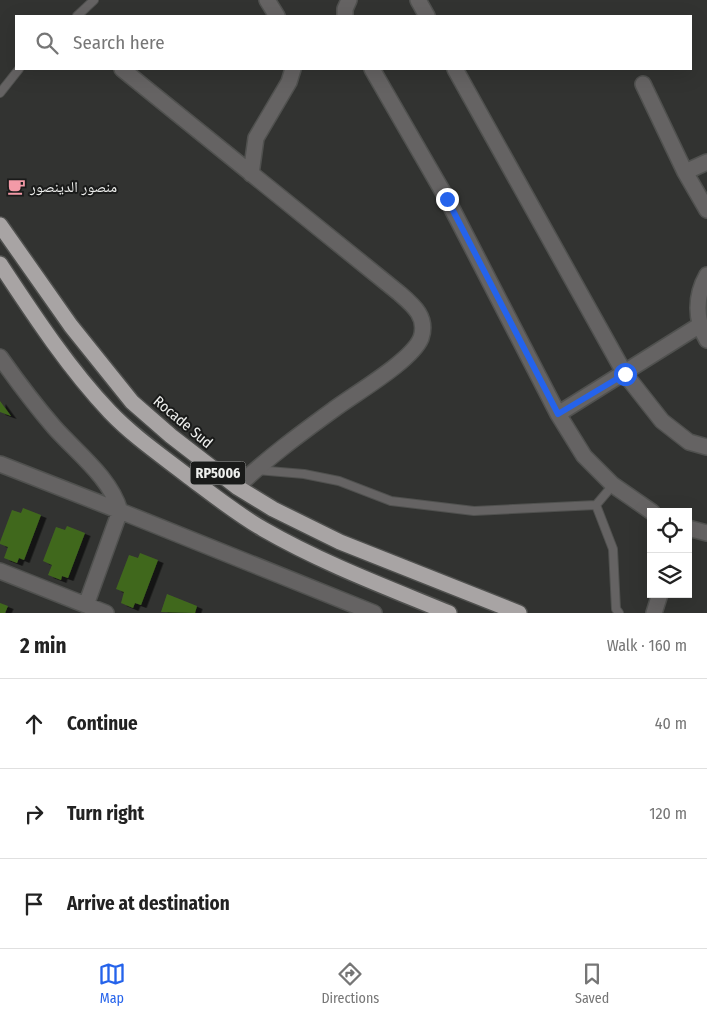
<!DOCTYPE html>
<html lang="en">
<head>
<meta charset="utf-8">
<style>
  :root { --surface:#fff; --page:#f2f2f2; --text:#222; --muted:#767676; --line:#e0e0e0; --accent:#2563eb }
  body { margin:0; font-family:"Fira Sans Condensed","Noto Naskh Arabic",sans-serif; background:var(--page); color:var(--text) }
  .controls { position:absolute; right:15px; bottom:15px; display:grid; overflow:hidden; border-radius:0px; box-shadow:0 5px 20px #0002 }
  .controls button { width:45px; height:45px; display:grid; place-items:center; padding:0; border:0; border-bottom:1px solid var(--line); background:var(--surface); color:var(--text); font:25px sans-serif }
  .stop { position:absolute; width:15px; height:15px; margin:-11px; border:4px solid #2563eb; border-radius:50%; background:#fff }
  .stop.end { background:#2563eb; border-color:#fff; box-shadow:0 1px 5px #0008 }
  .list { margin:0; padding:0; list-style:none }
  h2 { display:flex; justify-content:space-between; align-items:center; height:65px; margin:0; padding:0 20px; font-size:21px }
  h2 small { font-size:16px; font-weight:400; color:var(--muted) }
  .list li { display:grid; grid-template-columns:32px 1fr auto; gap:15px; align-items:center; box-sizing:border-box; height:90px; padding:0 20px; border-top:1px solid var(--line) }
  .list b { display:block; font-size:19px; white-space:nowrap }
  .list em { font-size:16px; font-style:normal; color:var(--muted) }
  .icon { flex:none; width:28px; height:28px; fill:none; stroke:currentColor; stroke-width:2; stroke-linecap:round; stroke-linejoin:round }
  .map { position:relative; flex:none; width:707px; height:613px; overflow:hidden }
  .search { position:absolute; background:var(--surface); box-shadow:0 5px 20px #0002; left:15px; right:15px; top:15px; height:55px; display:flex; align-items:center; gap:12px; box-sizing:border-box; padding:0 18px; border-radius:0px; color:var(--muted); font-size:19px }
  .sheet { height:335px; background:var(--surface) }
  nav { display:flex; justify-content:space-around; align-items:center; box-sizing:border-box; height:70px; border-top:1px solid var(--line); background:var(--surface); font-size:14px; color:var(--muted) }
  nav a { display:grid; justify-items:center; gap:2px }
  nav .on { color:var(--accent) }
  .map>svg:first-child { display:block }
  .building { fill:#41671e; filter:url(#shadow) }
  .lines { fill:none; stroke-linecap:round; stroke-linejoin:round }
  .lane-casing { stroke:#50514f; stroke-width:10 }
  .street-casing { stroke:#50514f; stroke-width:18 }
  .highway-casing { stroke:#50514f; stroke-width:18 }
  .lane { stroke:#656363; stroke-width:8 }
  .street { stroke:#656363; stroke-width:15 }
  .highway { stroke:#a8a4a4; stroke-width:15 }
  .route { stroke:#2563eb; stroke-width:6 }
  .labels { text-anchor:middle; stroke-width:4; stroke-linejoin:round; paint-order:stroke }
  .shield { fill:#1a1b1a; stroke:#afb0ae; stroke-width:1 }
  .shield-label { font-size:14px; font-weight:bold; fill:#eff0ee }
  .poi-label { font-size:15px; fill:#eff0ee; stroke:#1a1b1a; text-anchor:start }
  .street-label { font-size:15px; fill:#eff0ee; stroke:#1a1b1a }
</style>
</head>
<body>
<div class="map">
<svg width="707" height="613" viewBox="0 0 707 613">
  <defs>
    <filter id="shadow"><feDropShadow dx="5.5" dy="3" stdDeviation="0" flood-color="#0009"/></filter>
  </defs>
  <rect width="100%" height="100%" fill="#323331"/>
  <!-- building -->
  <path class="building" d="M0 401 11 416 0 412Z
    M23 508 41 515 24 560 19 558 17 563 4 558 8 547 0 544V542L12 510 21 513Z
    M67 526 85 533 68 578 62 576 61 580 48 575 52 565 43 561 56 527 65 530Z
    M140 553 158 560 141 605 135 603 133 608 121 603 124 592 116 589 129 555 138 558Z
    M167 594 197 606 195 613 161 612Z
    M0 603 8 606 5 613H0Z"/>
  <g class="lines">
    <defs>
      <path id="lane" d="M77 16 94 0
        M0 93 19 69
        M257 470 304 474 339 481 391 501 474 511 596 505 613 485
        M596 505 613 549 616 609 619 613"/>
      <path id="street" d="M267 0 277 16
        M418 0 427 16
        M345 16V9L349 0
        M122 69 399 293C413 305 428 317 421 338 412 361 354 394 333 410 300 434 266 459 237 487
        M372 69 447 199 558 414 584 456 613 485 652 512
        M455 69 625 374 662 421 689 442 707 447
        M643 84 685 172 707 210
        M685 172 707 162
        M251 174 256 138 289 82 293 69
        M707 275C695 296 695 320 707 340
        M0 357C17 381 35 405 54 427 77 453 110 477 120 511L374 613
        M558 414 700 325
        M0 464 120 511 86 605
        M688 528 707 533
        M0 571 106 613
        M654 613 660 594"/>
      <path id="highway" d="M0 225 71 326 132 402 171 436 237 487 273 509 340 542 519 613
        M0 264C33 314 69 369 110 412 134 437 162 456 189 477 213 495 237 514 263 529 322 563 386 587 449 613"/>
    </defs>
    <!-- lane casing -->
    <use href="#lane" class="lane-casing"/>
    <!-- street casing -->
    <use href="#street" class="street-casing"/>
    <!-- highway casing -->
    <use href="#highway" class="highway-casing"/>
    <!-- lane -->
    <use href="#lane" class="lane"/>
    <!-- street -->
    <use href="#street" class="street"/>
    <!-- highway -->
    <use href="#highway" class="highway"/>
  </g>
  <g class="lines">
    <!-- route -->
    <path class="route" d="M447 199 558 414 625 374"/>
  </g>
  <!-- icons -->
  <defs>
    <symbol id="cafe-bare" viewBox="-9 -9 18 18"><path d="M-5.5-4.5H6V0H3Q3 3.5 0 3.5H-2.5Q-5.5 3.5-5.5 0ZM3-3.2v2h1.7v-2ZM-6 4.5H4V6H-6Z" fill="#f39aa7" stroke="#1a1b1a" stroke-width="2.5" paint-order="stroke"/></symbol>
  </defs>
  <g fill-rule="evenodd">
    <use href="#cafe-bare" x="4" y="174" width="25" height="25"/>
  </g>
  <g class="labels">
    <!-- shield labels -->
    <rect class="shield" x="190.5" y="461.5" width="55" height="23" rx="4"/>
    <g class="shield-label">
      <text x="218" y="478">RP5006</text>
    </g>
    <!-- poi labels -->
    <g class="poi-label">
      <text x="30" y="192">منصور الدينصور</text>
    </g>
    <!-- street labels -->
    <g class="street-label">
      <text transform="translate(183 422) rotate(40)" y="5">Rocade Sud</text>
    </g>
  </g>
</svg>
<div class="controls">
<button><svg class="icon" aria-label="locate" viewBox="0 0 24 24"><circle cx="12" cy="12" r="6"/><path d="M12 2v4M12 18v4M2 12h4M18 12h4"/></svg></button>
<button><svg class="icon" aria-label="layers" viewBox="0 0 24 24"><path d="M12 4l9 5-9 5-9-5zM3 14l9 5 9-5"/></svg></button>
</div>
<div class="stop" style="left:625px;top:374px"></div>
<div class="stop end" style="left:447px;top:199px"></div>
<div class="search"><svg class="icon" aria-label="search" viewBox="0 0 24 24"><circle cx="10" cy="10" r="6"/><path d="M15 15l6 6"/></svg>Search here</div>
</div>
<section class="sheet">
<h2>2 min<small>Walk · 160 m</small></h2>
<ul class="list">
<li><svg class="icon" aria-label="ahead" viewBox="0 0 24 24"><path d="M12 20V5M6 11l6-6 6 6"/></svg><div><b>Continue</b></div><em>40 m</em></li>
<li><svg class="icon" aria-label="right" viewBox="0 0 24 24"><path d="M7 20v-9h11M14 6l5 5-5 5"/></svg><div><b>Turn right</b></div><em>120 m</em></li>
<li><svg class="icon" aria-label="arrive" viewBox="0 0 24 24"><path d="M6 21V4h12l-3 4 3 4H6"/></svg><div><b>Arrive at destination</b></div></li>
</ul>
</section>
<nav>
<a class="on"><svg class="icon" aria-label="map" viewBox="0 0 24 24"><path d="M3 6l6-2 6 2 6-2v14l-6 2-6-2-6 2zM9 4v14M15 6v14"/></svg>Map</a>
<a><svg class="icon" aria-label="directions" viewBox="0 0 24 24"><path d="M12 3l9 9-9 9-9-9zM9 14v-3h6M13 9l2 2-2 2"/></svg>Directions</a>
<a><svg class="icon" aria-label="saved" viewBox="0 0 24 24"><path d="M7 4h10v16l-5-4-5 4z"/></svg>Saved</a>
</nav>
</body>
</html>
